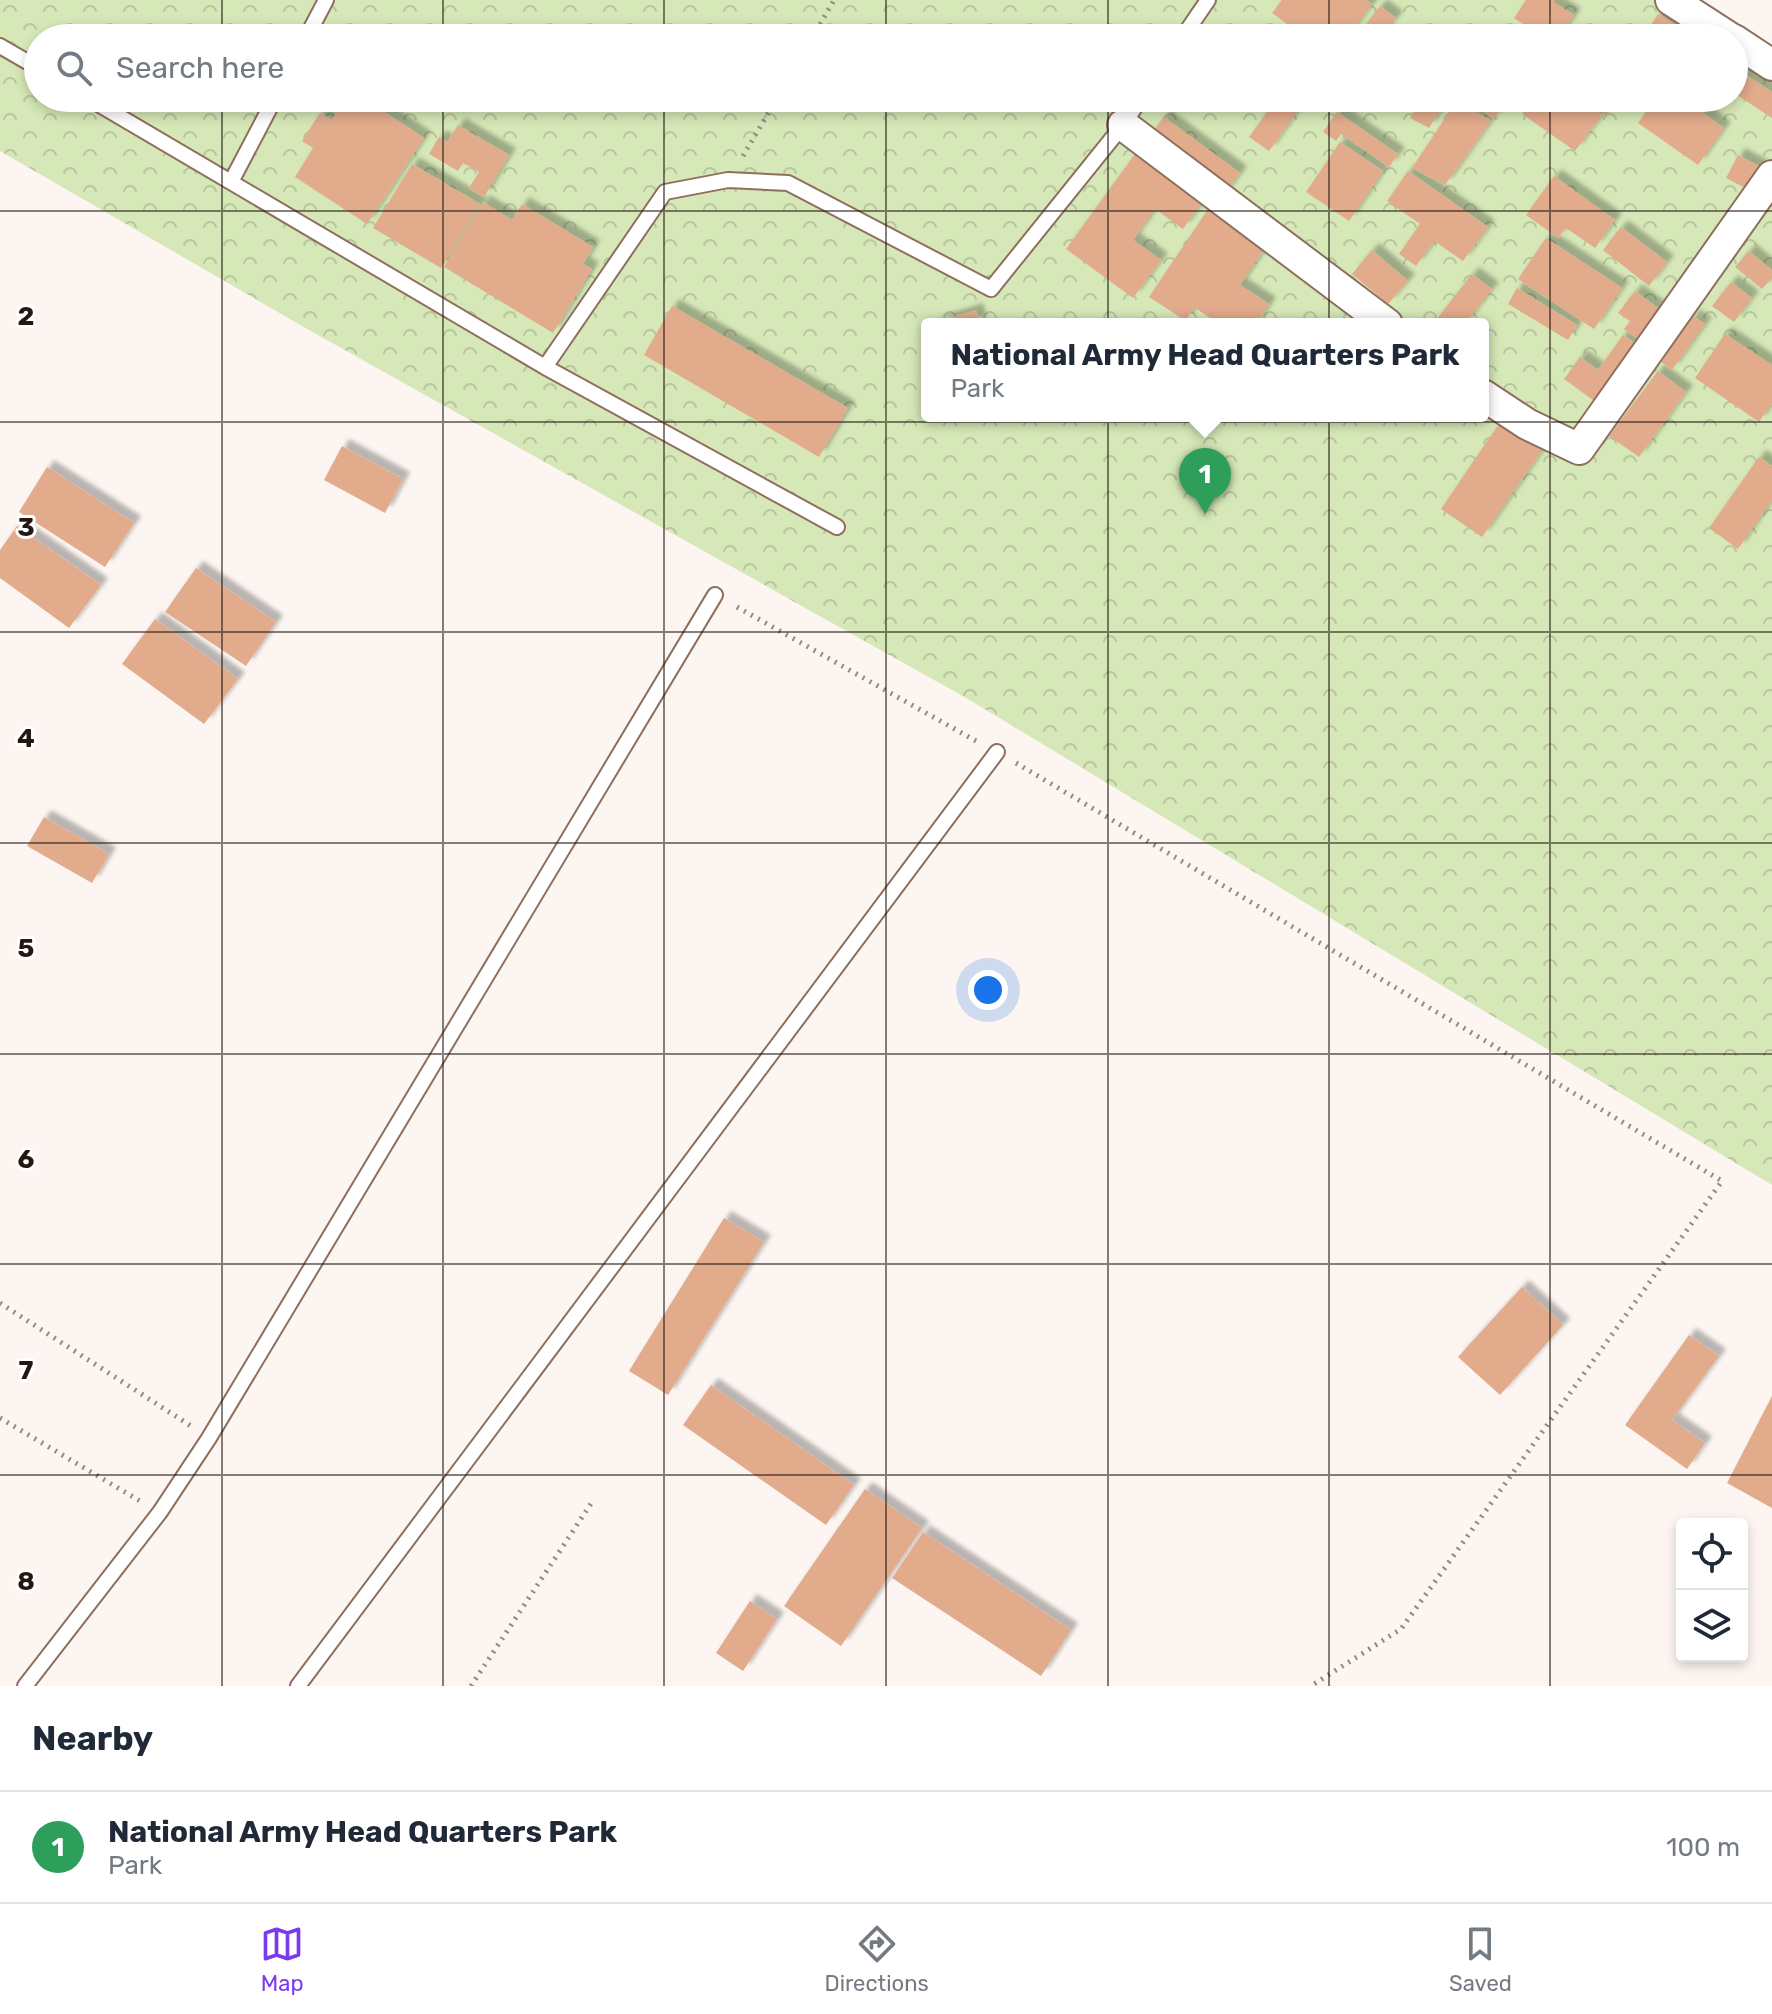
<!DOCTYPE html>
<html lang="en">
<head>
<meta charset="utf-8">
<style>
  :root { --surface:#fff; --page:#f6f6f7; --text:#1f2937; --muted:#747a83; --line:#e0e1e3; --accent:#7c3aed }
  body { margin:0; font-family:Rubik,sans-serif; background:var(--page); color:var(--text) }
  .controls { position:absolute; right:24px; bottom:24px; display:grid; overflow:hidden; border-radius:8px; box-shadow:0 4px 12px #0003 }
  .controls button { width:72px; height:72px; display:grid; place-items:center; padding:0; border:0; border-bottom:2px solid var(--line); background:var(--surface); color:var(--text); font:40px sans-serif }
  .you { position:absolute; left:988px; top:990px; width:28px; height:28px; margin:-20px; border:6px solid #fff; border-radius:50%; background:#1a73e8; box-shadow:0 0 0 12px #1a73e833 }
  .badge { display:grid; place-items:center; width:52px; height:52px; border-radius:50%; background:var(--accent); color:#fff; font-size:26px; font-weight:700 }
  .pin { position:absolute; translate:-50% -66px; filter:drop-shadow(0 2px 4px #0008) }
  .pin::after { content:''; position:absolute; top:42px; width:28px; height:24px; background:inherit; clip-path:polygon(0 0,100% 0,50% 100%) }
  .popup { position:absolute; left:921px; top:318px; width:568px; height:104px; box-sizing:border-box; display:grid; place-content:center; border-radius:8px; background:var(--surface); filter:drop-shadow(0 2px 6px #0005); font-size:26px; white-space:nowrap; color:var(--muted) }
  .popup b { font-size:30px; color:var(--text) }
  .popup::after { content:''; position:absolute; left:50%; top:100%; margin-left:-16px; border:16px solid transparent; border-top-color:var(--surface) }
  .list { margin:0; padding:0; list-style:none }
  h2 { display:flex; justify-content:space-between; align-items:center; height:104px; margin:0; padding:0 32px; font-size:34px }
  h2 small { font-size:26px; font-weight:400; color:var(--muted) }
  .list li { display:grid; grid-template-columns:52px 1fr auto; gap:24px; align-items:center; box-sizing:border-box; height:112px; padding:0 32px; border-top:2px solid var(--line) }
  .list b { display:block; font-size:30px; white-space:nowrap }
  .list p { margin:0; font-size:26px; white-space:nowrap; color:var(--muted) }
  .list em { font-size:26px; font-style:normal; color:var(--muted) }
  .icon { flex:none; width:44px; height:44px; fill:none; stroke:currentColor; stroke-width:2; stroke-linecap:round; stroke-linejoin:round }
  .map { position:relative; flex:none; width:1772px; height:1686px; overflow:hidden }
  .search { position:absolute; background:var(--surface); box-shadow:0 4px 12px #0003; left:24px; right:24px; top:24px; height:88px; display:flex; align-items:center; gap:20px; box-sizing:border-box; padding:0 28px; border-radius:44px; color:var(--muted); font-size:30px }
  .sheet { height:216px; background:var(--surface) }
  nav { display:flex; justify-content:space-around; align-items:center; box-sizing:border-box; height:112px; border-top:2px solid var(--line); background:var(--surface); font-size:22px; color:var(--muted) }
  nav a { display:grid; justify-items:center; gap:4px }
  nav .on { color:var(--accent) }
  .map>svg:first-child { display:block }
  .park { fill:url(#park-crowns); fill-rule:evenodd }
  .building { fill:#e2ab8c; filter:url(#shadow) }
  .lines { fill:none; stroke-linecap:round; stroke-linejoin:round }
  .service-casing { stroke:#8e6f5e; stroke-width:18 }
  .minor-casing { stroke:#8e6f5e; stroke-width:34 }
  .path { stroke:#938a84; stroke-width:5; stroke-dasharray:2 6; stroke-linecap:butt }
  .service { stroke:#fff; stroke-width:14 }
  .minor { stroke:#fff; stroke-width:30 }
  .grid { fill:none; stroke:#231710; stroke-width:2; stroke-opacity:0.55 }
  .grid-label { font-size:26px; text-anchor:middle; font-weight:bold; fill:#231710; stroke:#fff; stroke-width:6; stroke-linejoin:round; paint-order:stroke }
</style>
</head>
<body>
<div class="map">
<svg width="1772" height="1686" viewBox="0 0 1772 1686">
  <defs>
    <pattern id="park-crowns" width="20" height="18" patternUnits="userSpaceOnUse" patternTransform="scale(2)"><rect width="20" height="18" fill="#d6e8b7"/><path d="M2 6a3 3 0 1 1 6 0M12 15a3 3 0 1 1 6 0" fill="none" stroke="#b7c69c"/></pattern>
    <filter id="shadow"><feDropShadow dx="7" dy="-7" stdDeviation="2" flood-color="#0004"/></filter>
  </defs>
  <rect width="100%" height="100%" fill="#fcf5f1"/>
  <!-- park -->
  <path class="park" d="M0 0H1687L1772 57V1185L968 699 309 330 0 151ZM38 38H1734V98H38ZM927 324H1483V416H927Z"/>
  <!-- building -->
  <path class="building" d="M1282 0H1367L1372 4 1347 38H1306L1272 13Z
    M1526 0H1555L1553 2 1574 15 1559 38H1544L1514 18Z
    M1380 6 1396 18 1380 38H1355Z
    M1658 14 1696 38H1667L1649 28Z
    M1734 67 1772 92V118L1734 93Z
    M346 98H363L424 138 367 224 295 177 313 148 302 141 320 113 332 120Z
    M1277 98H1307L1269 151 1249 137Z
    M1422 98H1429L1443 106 1429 128 1410 118Z
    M1463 98H1494L1504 105 1494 119Z
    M1534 98H1579L1602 115 1575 151 1522 114Z
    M1598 98H1622L1606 116 1593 104Z
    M1656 98H1697L1692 105 1724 128 1698 165 1638 123Z
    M1457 100 1491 121 1445 185 1412 168Z
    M1337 112 1398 154 1389 167 1341 134 1336 141 1323 132Z
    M1164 117 1240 173 1224 195 1147 139Z
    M458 125 509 155 484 197 469 188 479 172 463 163 458 171 429 154 439 137 447 142Z
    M1340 142 1383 171 1349 221 1306 192Z
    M1135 154 1202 202 1183 229 1155 209 1133 240 1161 260 1133 298 1066 249Z
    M1738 155 1761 167 1749 190 1726 178Z
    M412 164 480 204 441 268 373 228Z
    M1408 171 1488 227 1463 261 1434 241 1416 266 1399 254 1420 224 1387 201Z
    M1554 176 1615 220 1595 248 1566 228 1558 238 1526 215Z
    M483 202 512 220 522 204 593 247 583 264 592 269 553 333 444 267Z
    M1211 205 1268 244 1240 285 1269 304 1256 324H1210L1213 320 1194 307 1186 321 1149 297Z
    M1621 227 1667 262 1649 286 1603 250Z
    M1546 238 1622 288 1594 329 1518 279Z
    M1372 250 1408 281 1388 304 1352 274Z
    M1749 251 1772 270V278L1762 289 1735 267Z
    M1472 274 1492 289 1465 324H1433Z
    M1731 282 1752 298 1734 322 1712 306Z
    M1517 288 1577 325 1568 340 1508 304Z
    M1635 291 1662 311 1640 341 1624 329 1630 321 1618 313Z
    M672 306 848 408 819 457 644 355Z
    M976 310 980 324H935V323Z
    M1693 316 1705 324 1672 370 1661 362Z
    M1725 334 1772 365V403L1759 422 1695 378Z
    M1623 335 1638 345 1597 403 1564 379 1580 357 1598 370Z
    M1658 371 1686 392 1639 457 1609 436Z
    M1503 418 1545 446 1482 537 1441 509Z
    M342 446 403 479 385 513 324 480Z
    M1759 457 1772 466V500L1738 549 1709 528Z
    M47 467 134 523 105 567 19 512Z
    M17 526 101 585 69 628 0 578V550Z
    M196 568 276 622 246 666 165 612Z
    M155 619 238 679 204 724 122 664Z
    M44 817 109 854 92 883 27 846Z
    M724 1218 764 1242 668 1395 629 1371Z
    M1522 1287 1563 1325 1500 1395 1458 1357Z
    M1689 1335 1719 1356 1672 1420 1705 1443 1687 1469 1625 1425Z
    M711 1385 854 1485 826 1525 683 1425Z
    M1772 1396V1508L1727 1483Z
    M865 1489 922 1528 841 1646 784 1606Z
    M923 1532 1071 1630 1041 1676 892 1578Z
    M750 1601 777 1619 743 1671 716 1653Z"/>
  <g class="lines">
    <defs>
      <path id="service" d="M306 38 326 0
        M1182 38 1208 0
        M0 46 38 68
        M88 98 545 367 665 192 728 180 788 183 991 289 1123 125 1141 98
        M231 182 275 98
        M545 367 837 527
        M25 1686 160 1512 209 1438 715 595
        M298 1686 997 752"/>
      <path id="minor" d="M1671 0 1730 38
        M1734 40 1772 65
        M1123 125 1387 324
        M1483 395 1527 424 1579 449 1772 176"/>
    </defs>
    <!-- service casing -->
    <use href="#service" class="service-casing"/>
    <!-- minor casing -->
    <use href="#minor" class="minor-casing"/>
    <!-- path -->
    <path class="path" d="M812 38 834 0
      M743 156 777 98
      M737 607 976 741
      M1016 763 1722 1181 1401 1629 1311 1686
      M0 1303 191 1426
      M0 1418 140 1501
      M471 1686 594 1499"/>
    <!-- service -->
    <use href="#service" class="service"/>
    <!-- minor -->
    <use href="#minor" class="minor"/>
  </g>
  <!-- grid -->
  <path class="grid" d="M222 0V38M443 0V38M664 0V38M886 0V38M1108 0V38M1329 0V38M1550 0V38M222 98V1686M443 98V1686M664 98V1686M886 98V1686M1108 98V1686M1329 98V1686M1550 98V1686M0 211H1772M0 422H1772M0 632H1772M0 843H1772M0 1054H1772M0 1264H1772M0 1475H1772"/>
  <g class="grid-label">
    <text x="26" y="325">2</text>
    <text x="26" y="536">3</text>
    <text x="26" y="747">4</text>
    <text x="26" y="957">5</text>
    <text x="26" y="1168">6</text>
    <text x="26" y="1379">7</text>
    <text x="26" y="1590">8</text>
  </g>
</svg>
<div class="controls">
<button><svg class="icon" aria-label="locate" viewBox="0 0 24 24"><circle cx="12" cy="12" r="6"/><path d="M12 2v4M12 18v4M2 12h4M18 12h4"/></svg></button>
<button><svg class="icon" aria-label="layers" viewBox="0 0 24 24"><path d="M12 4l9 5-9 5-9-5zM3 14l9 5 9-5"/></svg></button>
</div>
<div class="you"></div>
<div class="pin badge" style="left:1205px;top:514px;background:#2e9e5b">1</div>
<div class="popup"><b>National Army Head Quarters Park</b>Park</div>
<div class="search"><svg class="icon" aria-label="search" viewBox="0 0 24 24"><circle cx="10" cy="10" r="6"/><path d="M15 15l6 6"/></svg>Search here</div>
</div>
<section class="sheet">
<h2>Nearby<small></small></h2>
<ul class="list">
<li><span class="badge" style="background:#2e9e5b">1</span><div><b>National Army Head Quarters Park</b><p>Park</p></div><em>100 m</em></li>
</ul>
</section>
<nav>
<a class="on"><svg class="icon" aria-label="map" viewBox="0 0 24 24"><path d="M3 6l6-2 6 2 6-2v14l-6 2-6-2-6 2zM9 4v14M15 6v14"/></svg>Map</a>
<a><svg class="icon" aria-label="directions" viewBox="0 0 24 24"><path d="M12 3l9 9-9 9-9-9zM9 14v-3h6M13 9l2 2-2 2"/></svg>Directions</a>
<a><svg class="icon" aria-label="saved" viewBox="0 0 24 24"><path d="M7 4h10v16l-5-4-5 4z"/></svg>Saved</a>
</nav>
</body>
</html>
